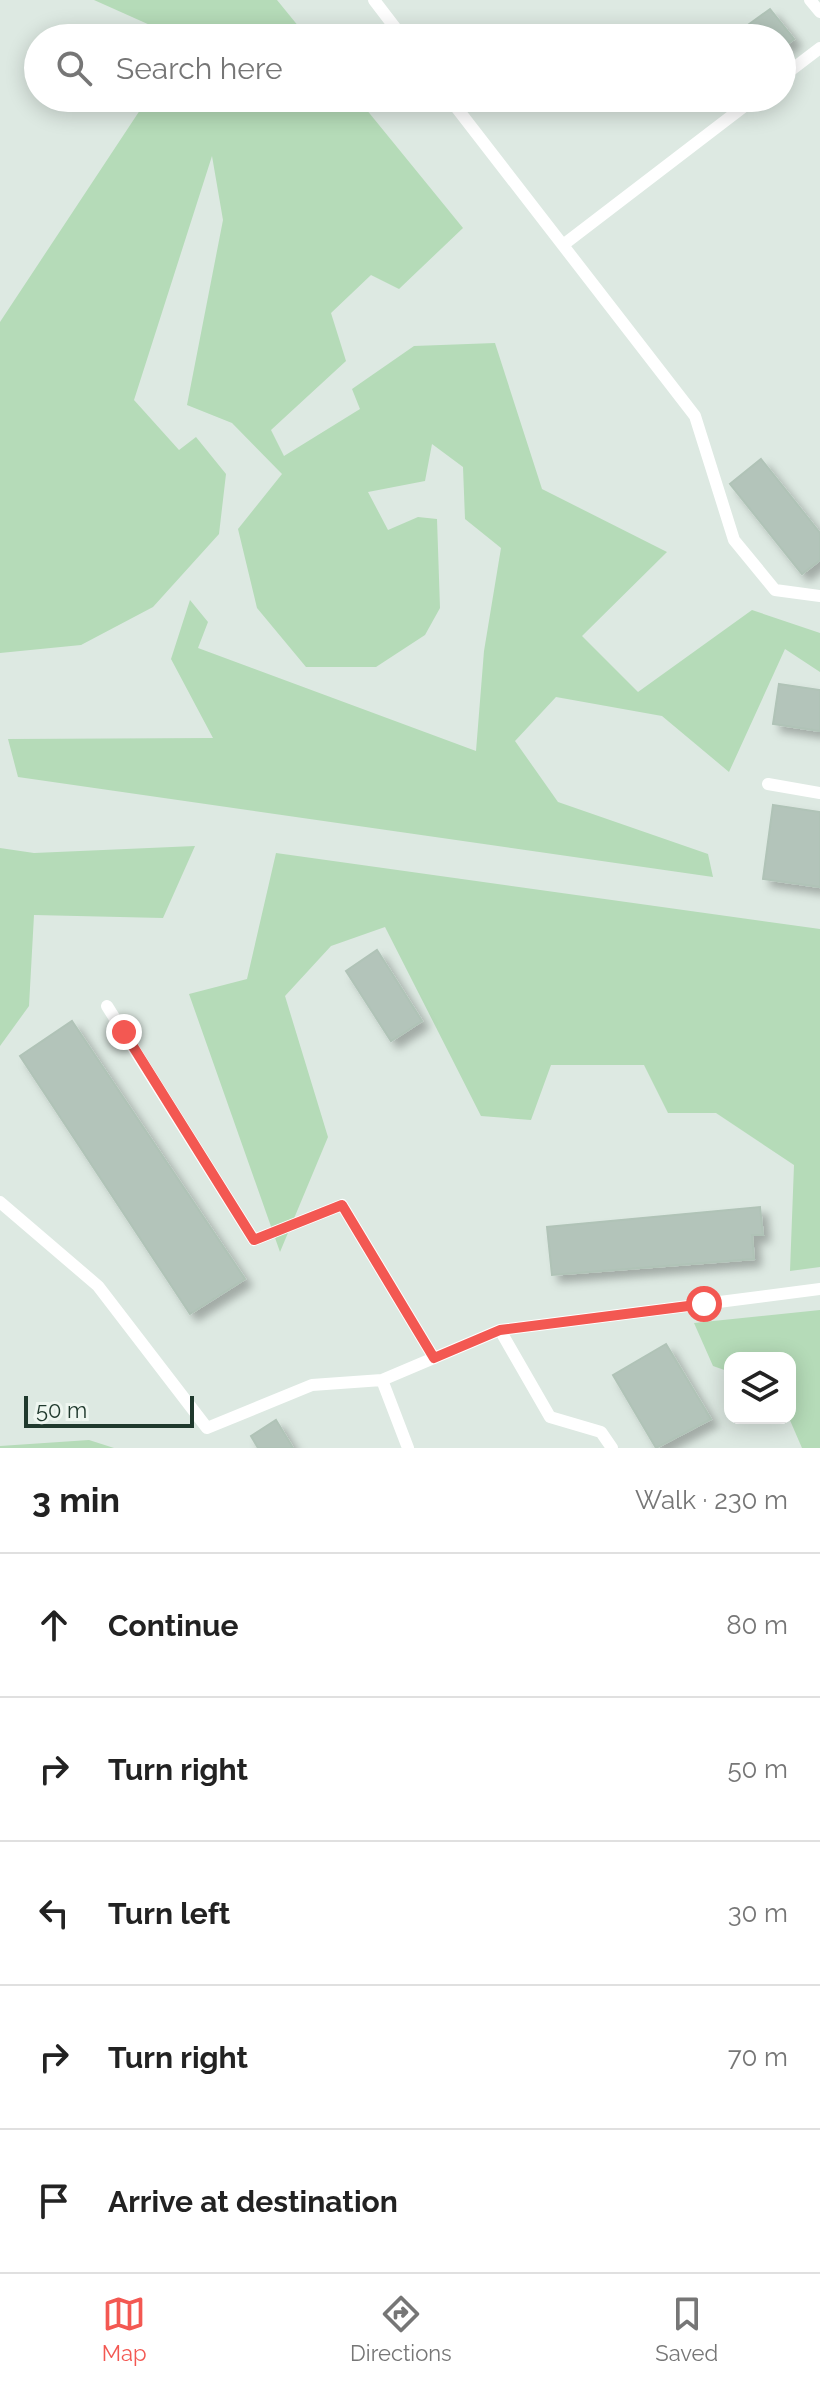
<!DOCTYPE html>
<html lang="en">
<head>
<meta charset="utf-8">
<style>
  :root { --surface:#fff; --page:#f6f6f6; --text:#222; --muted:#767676; --line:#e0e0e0; --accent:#f35852 }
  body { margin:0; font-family:Raleway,sans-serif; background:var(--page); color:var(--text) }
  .controls { position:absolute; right:24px; bottom:24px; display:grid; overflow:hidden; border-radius:16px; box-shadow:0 4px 20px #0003 }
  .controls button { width:72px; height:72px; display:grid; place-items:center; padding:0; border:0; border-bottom:2px solid var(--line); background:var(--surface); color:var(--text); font:40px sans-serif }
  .scale { position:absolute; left:24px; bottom:20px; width:170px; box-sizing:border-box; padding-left:8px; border:4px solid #1f392d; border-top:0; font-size:22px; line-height:28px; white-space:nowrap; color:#1f392d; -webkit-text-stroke:6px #eef6f0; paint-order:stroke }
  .stop { position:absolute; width:24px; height:24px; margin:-18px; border:6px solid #f35852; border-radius:50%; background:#fff }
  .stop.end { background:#f35852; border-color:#fff; box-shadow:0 2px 8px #0008 }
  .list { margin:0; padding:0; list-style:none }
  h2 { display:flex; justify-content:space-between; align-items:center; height:104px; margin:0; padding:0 32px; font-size:34px }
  h2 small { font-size:26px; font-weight:400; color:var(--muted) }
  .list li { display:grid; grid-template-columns:52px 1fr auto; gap:24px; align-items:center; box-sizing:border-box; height:144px; padding:0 32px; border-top:2px solid var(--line) }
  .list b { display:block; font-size:30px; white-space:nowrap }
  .list em { font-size:26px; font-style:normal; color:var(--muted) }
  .icon { flex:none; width:44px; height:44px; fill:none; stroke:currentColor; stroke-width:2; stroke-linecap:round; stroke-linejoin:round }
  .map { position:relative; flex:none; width:820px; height:1448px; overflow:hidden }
  .search { position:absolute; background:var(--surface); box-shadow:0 4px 20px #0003; left:24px; right:24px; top:24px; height:88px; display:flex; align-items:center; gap:20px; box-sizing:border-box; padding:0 28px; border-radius:44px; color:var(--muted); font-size:30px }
  .sheet { height:824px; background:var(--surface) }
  nav { display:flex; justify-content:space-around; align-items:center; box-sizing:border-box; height:112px; border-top:2px solid var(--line); background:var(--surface); font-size:22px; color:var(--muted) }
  nav a { display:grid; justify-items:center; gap:4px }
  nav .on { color:var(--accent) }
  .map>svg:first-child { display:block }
  .green { fill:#b5dbb8 }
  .building { fill:#b3c4ba; stroke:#b0c3b7; stroke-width:2; filter:url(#shadow) }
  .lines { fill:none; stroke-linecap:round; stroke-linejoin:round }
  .lane { stroke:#fff; stroke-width:12 }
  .route { stroke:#f35852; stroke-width:10 }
</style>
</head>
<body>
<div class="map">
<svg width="820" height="1448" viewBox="0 0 820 1448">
  <defs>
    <filter id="shadow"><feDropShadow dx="7" dy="7" stdDeviation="4" flood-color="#0004"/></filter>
  </defs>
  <rect width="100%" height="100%" fill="#dde9e2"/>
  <!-- green -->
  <path class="green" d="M94 0H277L308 38H179Z
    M148 98H357L463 228 399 289 371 275 331 313 346 361 271 430 284 456 360 409 352 389 414 346 495 343 542 489 667 552 582 636 638 692 752 610 820 633V672L785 649 729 772 662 716 556 697 515 741 558 802 708 854 713 877 18 777 8 739 213 738 171 659 190 600 208 622 198 648 476 751 484 651 501 548 465 519 463 467 432 444 425 481 368 492 388 530 418 517 437 519 440 608 425 635 376 667H306L257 608 238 529 282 474 232 423 187 405 223 220 212 156 134 400 179 450 196 437 226 474 219 534 153 607 81 645 0 653V322Z
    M195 846 163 918 34 915 29 1006 0 1046V848L34 853Z
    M276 853 820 929V1267L790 1271 794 1165 716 1113H668L644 1065H551L531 1120 481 1116 385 927 331 946 285 996 328 1137 280 1252 189 994 247 979Z
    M820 1310V1448H802L789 1418 790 1358H730V1372L713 1366 694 1323Z
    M89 1440 114 1448H0V1446Z"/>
  <!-- building -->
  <path class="building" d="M770 9 794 39 782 48V38H730Z
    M761 459 820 533V560L802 574 730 484Z
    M779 684 820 690V731L773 724Z
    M773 805 820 812V887L763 879Z
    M377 950 422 1021 391 1041 346 971Z
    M72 1021 245 1279 190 1314 20 1056Z
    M760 1207 763 1235H752L754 1259 552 1275 547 1227Z
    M666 1344 711 1419 656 1448 613 1375Z
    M276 1420 293 1448H258L251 1436Z"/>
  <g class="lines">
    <!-- lane -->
    <path class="lane" d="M374 0 403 38
      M810 0 820 12
      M782 77 820 48
      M449 98 695 416 734 540 775 590 820 596
      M563 245 755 98
      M768 784 820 793
      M107 1006 254 1240 342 1205 434 1358
      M0 1202 98 1286 207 1428 312 1385 382 1380
      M500 1330 550 1417 601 1432 612 1448
      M408 1448 382 1380 500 1330 820 1289"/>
  </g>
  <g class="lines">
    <!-- route -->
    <path class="route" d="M124 1032 254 1240 342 1205 434 1358 500 1330 704 1304"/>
  </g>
</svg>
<div class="controls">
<button><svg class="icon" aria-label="layers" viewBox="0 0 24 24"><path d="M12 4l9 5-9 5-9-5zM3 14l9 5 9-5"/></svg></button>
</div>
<div class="scale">50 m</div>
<div class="stop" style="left:704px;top:1304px"></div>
<div class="stop end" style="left:124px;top:1032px"></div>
<div class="search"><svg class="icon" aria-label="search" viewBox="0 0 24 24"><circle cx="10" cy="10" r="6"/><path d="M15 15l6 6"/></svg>Search here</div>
</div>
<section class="sheet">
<h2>3 min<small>Walk · 230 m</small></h2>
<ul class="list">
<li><svg class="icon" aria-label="ahead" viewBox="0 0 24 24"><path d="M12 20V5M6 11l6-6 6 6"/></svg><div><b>Continue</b></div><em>80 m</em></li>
<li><svg class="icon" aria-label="right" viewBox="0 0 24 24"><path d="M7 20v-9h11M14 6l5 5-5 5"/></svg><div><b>Turn right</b></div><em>50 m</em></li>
<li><svg class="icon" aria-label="left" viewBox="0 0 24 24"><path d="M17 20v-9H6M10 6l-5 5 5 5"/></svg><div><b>Turn left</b></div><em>30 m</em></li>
<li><svg class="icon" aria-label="right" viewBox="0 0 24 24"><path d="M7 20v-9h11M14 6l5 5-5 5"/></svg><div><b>Turn right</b></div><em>70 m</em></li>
<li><svg class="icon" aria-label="arrive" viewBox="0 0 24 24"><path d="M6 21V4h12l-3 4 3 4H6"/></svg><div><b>Arrive at destination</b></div></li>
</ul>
</section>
<nav>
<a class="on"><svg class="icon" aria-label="map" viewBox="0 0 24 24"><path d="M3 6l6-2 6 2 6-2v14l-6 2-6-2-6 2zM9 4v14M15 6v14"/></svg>Map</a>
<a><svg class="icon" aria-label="directions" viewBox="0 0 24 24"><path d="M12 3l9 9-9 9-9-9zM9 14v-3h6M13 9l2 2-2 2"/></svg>Directions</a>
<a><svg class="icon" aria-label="saved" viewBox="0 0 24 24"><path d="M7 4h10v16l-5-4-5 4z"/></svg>Saved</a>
</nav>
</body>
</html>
